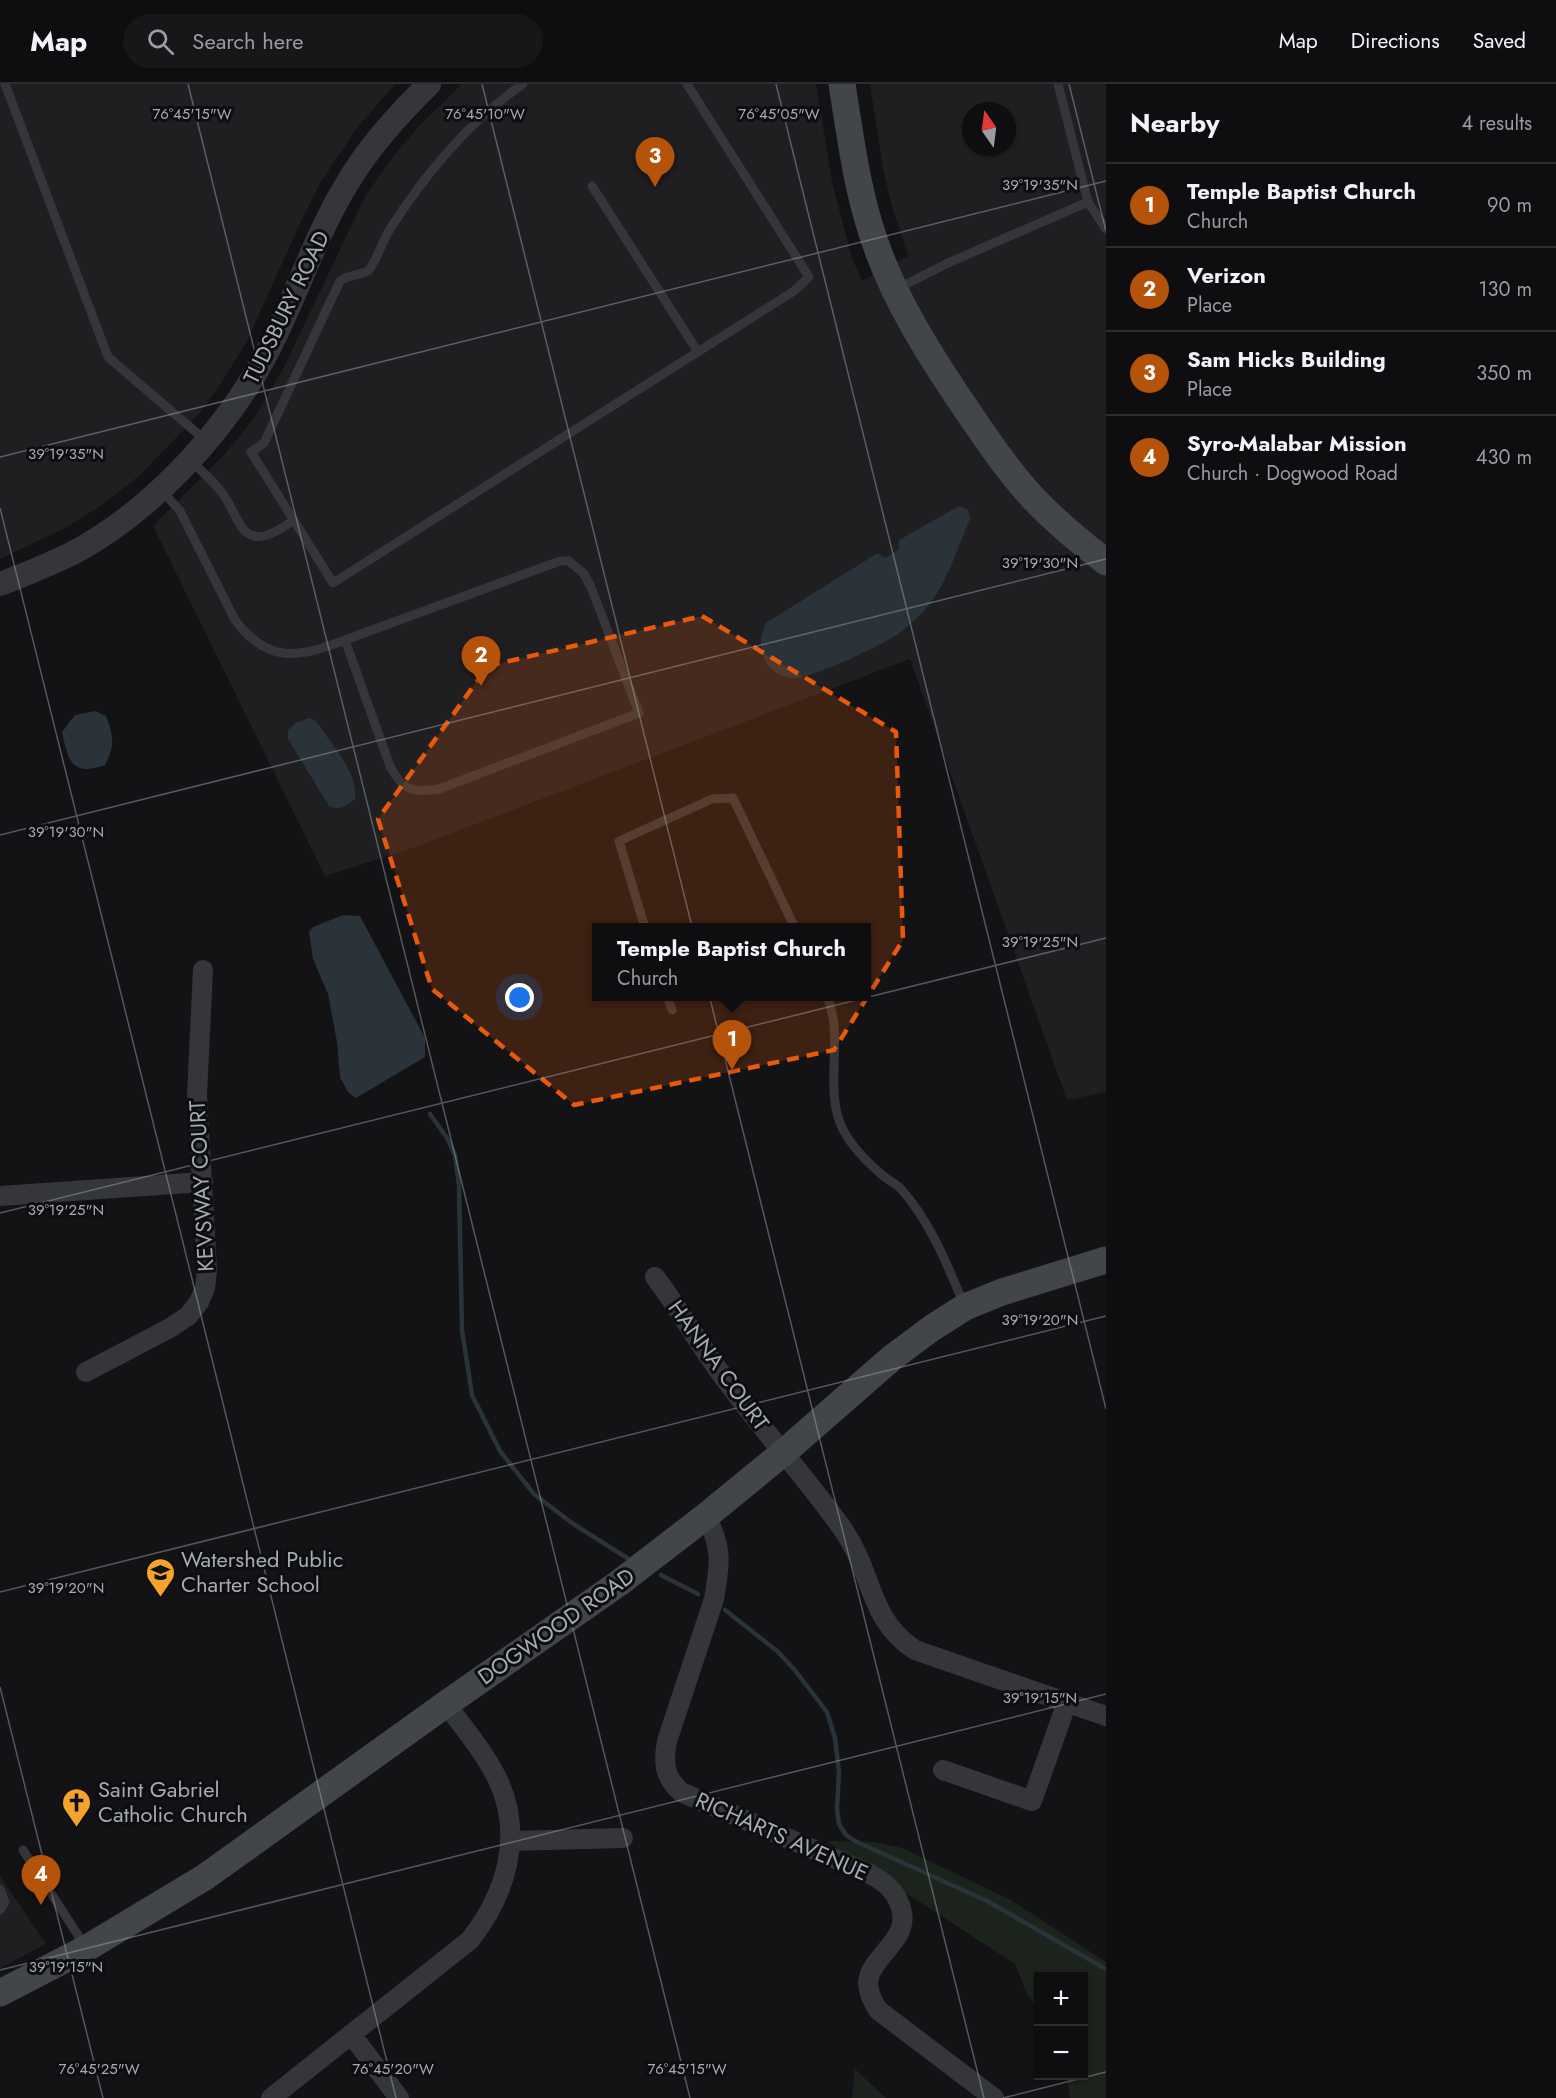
<!DOCTYPE html>
<html lang="en">
<head>
<meta charset="utf-8">
<style>
  :root { --surface:#0e0e10; --page:#171719; --text:#f1f3f6; --muted:#9b9c9f; --line:#2e2e30; --accent:#b45309 }
  body { margin:0; font-family:Jost,sans-serif; background:var(--page); color:var(--text) }
  .controls { position:absolute; right:18px; bottom:18px; display:grid; overflow:hidden; border-radius:0px; box-shadow:0 2px 4px #0004 }
  .controls button { width:54px; height:54px; display:grid; place-items:center; padding:0; border:0; border-bottom:2px solid var(--line); background:var(--surface); color:var(--text); font:30px sans-serif }
  .compass { position:absolute; left:962px; top:18px; width:54px; height:54px; border-radius:50%; background:var(--surface); box-shadow:0 2px 4px #0004; rotate:346deg }
  .you { position:absolute; left:520px; top:914px; width:21px; height:21px; margin:-15px; border:4px solid #fff; border-radius:50%; background:#1a73e8; box-shadow:0 0 0 9px #1a73e833 }
  .badge { display:grid; place-items:center; width:39px; height:39px; border-radius:50%; background:var(--accent); color:#fff; font-size:20px; font-weight:700 }
  .pin { position:absolute; translate:-50% -50px; filter:drop-shadow(0 2px 3px #0008) }
  .pin::after { content:''; position:absolute; top:32px; width:21px; height:18px; background:inherit; clip-path:polygon(0 0,100% 0,50% 100%) }
  .popup { position:absolute; left:592px; top:839px; width:279px; height:78px; box-sizing:border-box; display:grid; place-content:center; border-radius:0px; background:var(--surface); filter:drop-shadow(0 2px 4px #0005); font-size:20px; white-space:nowrap; color:var(--muted) }
  .popup b { font-size:22px; color:var(--text) }
  .popup::after { content:''; position:absolute; left:50%; top:100%; margin-left:-12px; border:12px solid transparent; border-top-color:var(--surface) }
  .list { margin:0; padding:0; list-style:none }
  h2 { display:flex; justify-content:space-between; align-items:center; height:78px; margin:0; padding:0 24px; font-size:26px }
  h2 small { font-size:20px; font-weight:400; color:var(--muted) }
  .list li { display:grid; grid-template-columns:39px 1fr auto; gap:18px; align-items:center; box-sizing:border-box; height:84px; padding:0 24px; border-top:2px solid var(--line) }
  .list b { display:block; font-size:22px; white-space:nowrap }
  .list p { margin:0; font-size:20px; white-space:nowrap; color:var(--muted) }
  .list em { font-size:20px; font-style:normal; color:var(--muted) }
  .icon { flex:none; width:33px; height:33px; fill:none; stroke:currentColor; stroke-width:2; stroke-linecap:round; stroke-linejoin:round }
  .map { position:relative; flex:none; width:1106px; height:2014px; overflow:hidden }
  header { display:flex; align-items:center; gap:36px; box-sizing:border-box; height:84px; padding:0 30px; background:var(--surface); border-bottom:2px solid var(--line) }
  header strong { font-size:28px }
  nav { display:flex; gap:33px; margin-inline-start:auto; font-size:21px }
  .search { width:420px; height:54px; background:var(--page); display:flex; align-items:center; gap:15px; box-sizing:border-box; padding:0 21px; border-radius:33px; color:var(--muted); font-size:22px }
  main { display:flex }
  aside { flex:1; background:var(--surface) }
  .map>svg:first-child { display:block }
  .built { fill:#1f1f22; fill-rule:evenodd }
  .green { fill:#1b231c }
  .water { fill:#293339 }
  .lines { fill:none; stroke-linecap:round; stroke-linejoin:round }
  .stream { stroke:#293339; stroke-width:4.5 }
  .service { stroke:#34363a; stroke-width:9 }
  .minor { stroke:#34363a; stroke-width:20 }
  .tertiary { stroke:#34363a; stroke-width:24 }
  .secondary { stroke:#42454a; stroke-width:27 }
  .marked { fill:#e8590c; fill-opacity:0.2; stroke:#e8590c; stroke-width:4.5; stroke-dasharray:12 8; stroke-linejoin:round }
  .ticks { fill:none; stroke:#a5abb6; stroke-width:1.5; stroke-opacity:0.45 }
  .labels { text-anchor:middle; stroke-width:6; stroke-linejoin:round; paint-order:stroke }
  .street-label { font-size:22px; fill:#a5abb6; stroke:#0e0e10 }
  .poi-label { font-size:22px; fill:#a5abb6; stroke:#0e0e10; text-anchor:start }
  .ticks-label { font-size:15px; text-anchor:middle; fill:#a5abb6; stroke:#0e0e10; stroke-width:6; stroke-linejoin:round; paint-order:stroke }
</style>
</head>
<body>
<header>
<strong>Map</strong>
<div class="search"><svg class="icon" aria-label="search" viewBox="0 0 24 24"><circle cx="10" cy="10" r="6"/><path d="M15 15l6 6"/></svg>Search here</div>
<nav><a>Map</a><a>Directions</a><a>Saved</a></nav>
</header>
<main>
<div class="map">
<svg width="1106" height="2014" viewBox="0 0 1106 2014">
  <rect width="100%" height="100%" fill="#131315"/>
  <!-- built -->
  <path class="built" d="M0 0H395L357 44 320 99 302 135 247 257 222 298 200 329 139 392 96 425 63 445 0 475Z
    M462 0H816L832 98 852 174 862 197 908 172 892 122 883 85 870 0H1106V1008L1067 1016 910 575 410 765 325 792 153 442 224 371 256 331 284 283 366 111 392 74 418 43ZM971 27H1007V63H971Z
    M0 1792 46 1860 0 1884Z"/>
  <!-- green -->
  <path class="green" d="M826 1757 875 1758 902 1764 1011 1816 1106 1878V2014H1070L1067 1992H1084V1892H1038V1924L1028 1911 1015 1880Z
    M855 1985 886 2014H852Z"/>
  <!-- water -->
  <path class="water" d="M959 422 968 426 970 435C956 467 945 507 919 532 912 538 905 545 898 550 880 562 812 595 792 594 782 594 771 587 766 578 759 564 759 552 766 539L876 470H879L886 474 899 465V456Z
    M95 627 106 632C114 653 115 661 105 681 71 693 68 676 62 648L75 631Z
    M309 634 316 637C330 658 359 690 355 715 346 722 340 727 329 722L288 655V646L296 639Z
    M343 831 360 832 425 954V973L356 1014 348 1008 340 993 337 958 328 910 313 875 309 848 313 843Z"/>
  <g class="lines">
    <!-- stream -->
    <path class="stream" d="M430 1030 447 1054 455 1071 459 1101 462 1246 472 1311 500 1367 534 1410 572 1439 627 1474
      M661 1491 698 1510
      M725 1526 777 1567 794 1585 827 1628 835 1654 839 1688 837 1725 839 1740 846 1751 855 1757 987 1817 1106 1885"/>
    <!-- service -->
    <path class="service" d="M5 0 108 273 205 356
      M523 0C468 38 426 89 390 145 382 158 378 173 369 186 360 192 350 190 340 197L264 359 251 368 333 499 794 207 809 193 687 0
      M1058 0 1088 118 1106 145
      M592 102 698 268
      M897 205 948 179 1088 118
      M190 376C202 388 216 399 225 413 232 423 236 437 244 446 259 462 280 445 294 436
      M162 407 180 427 235 536C268 580 298 574 345 556L390 682C403 707 412 709 439 705L639 629 591 503 584 490 569 477H560L345 556
      M645 844 619 757 712 715 733 714 795 844
      M667 912 672 926
      M827 912C844 952 825 999 840 1039 847 1057 865 1076 880 1089 886 1095 895 1099 901 1105 930 1137 948 1182 964 1221
      M23 1766 85 1862
      M0 1805 5 1818 0 1826"/>
    <!-- minor -->
    <path class="minor" d="M0 1112 203 1098
      M655 1193C680 1226 700 1262 725 1295 763 1347 807 1394 844 1447 874 1491 868 1535 915 1566L1106 1632
      M86 1288 170 1244 188 1232 199 1218 205 1204 207 1186 197 1011 203 886
      M706 1432C723 1465 720 1480 714 1515L667 1657C663 1678 664 1693 681 1708L870 1790C885 1798 896 1807 901 1824 911 1857 870 1871 868 1899 868 1909 873 1918 878 1926L994 2014
      M943 1686 1032 1717 1067 1618
      M511 1757 623 1754
      M351 1950 399 2014
      M271 2014 470 1856C506 1810 524 1752 498 1696 485 1669 464 1644 446 1620"/>
    <!-- tertiary -->
    <path class="tertiary" d="M0 500C24 491 48 481 71 470 148 430 223 350 264 274 295 217 314 153 348 98 370 61 399 30 429 0"/>
    <!-- secondary -->
    <path class="secondary" d="M842 0C851 57 858 115 879 169 898 220 928 268 958 313 982 348 1005 384 1034 415 1056 438 1081 459 1106 478
      M0 1909 87 1864 205 1793 446 1620 619 1499 706 1432 783 1369 893 1273 932 1244 965 1223 1002 1208 1106 1176"/>
  </g>
  <!-- marked area -->
  <path class="marked" d="M702 532 896 648 903 856 834 966 574 1021 432 905 378 735 488 582Z"/>
  <!-- ticks -->
  <path class="ticks" d="M188 0 690 2014M482 0 984 2014M776 0 1106 1325M1069 0 1106 147M0 373 1106 97M0 424 396 2014M0 751 1106 475M0 1129 1106 854M0 1508 1106 1232M0 1603 103 2014M0 1886 1106 1610M1003 2014 1106 1988"/>
  <!-- icons -->
  <defs>
    <symbol id="school-pin" viewBox="-11 -11 22 30"><path d="M0 17L-7.5 6A9.5 9.5 0 1 1 7.5 6Z" fill="#f5a42b" stroke="#0e0e10"/><path d="M0-5L7-2L0 1L-7-2ZM-4 1L0 2.5L4 1V4Q0 6-4 4Z" fill="#111"/></symbol>
    <symbol id="church-pin" viewBox="-11 -11 22 30"><path d="M0 17L-7.5 6A9.5 9.5 0 1 1 7.5 6Z" fill="#f5a42b" stroke="#0e0e10"/><path d="M-1.2-6h2.4v3.5h3.3v2.4h-3.3V6h-2.4V-.1h-3.3v-2.4h3.3Z" fill="#111"/></symbol>
  </defs>
  <g fill-rule="evenodd">
    <use href="#school-pin" x="144" y="1472" width="33" height="45"/>
    <use href="#church-pin" x="60" y="1702" width="33" height="45"/>
  </g>
  <g class="labels">
    <!-- street labels -->
    <g class="street-label">
      <text transform="translate(286 223) rotate(-64)" y="8">TUDSBURY ROAD</text>
      <text transform="translate(201 1102) rotate(-93)" y="8">KEVSWAY COURT</text>
      <text transform="translate(719 1281) rotate(54)" y="8">HANNA COURT</text>
      <text transform="translate(556 1542) rotate(-35)" y="8">DOGWOOD ROAD</text>
      <text transform="translate(782 1752) rotate(24)" y="8">RICHARTS AVENUE</text>
    </g>
    <!-- poi labels -->
    <g class="poi-label">
      <text x="181" y="1483">Watershed Public<tspan x="181" dy="25">Charter School</tspan></text>
      <text x="98" y="1713">Saint Gabriel<tspan x="98" dy="25">Catholic Church</tspan></text>
    </g>
  </g>
  <g class="ticks-label">
    <text x="192" y="35">76°45'15"W</text>
    <text x="485" y="35">76°45'10"W</text>
    <text x="779" y="35">76°45'05"W</text>
    <text x="1040" y="106">39°19'35"N</text>
    <text x="66" y="375">39°19'35"N</text>
    <text x="1040" y="484">39°19'30"N</text>
    <text x="66" y="753">39°19'30"N</text>
    <text x="1040" y="863">39°19'25"N</text>
    <text x="66" y="1131">39°19'25"N</text>
    <text x="1040" y="1241">39°19'20"N</text>
    <text x="66" y="1509">39°19'20"N</text>
    <text x="1040" y="1619">39°19'15"N</text>
    <text x="66" y="1888">39°19'15"N</text>
    <text x="99" y="1990">76°45'25"W</text>
    <text x="393" y="1990">76°45'20"W</text>
    <text x="687" y="1990">76°45'15"W</text>
  </g>
</svg>
<div class="controls">
<button>+</button>
<button>−</button>
</div>
<svg class="compass" viewBox="-18 -18 36 36"><path d="M0-13l5 13h-10z" fill="#e53935"/><path d="M0 13l5-13h-10z" fill="#9b9c9f"/></svg>
<div class="you"></div>
<div class="pin badge" style="left:732px;top:986px">1</div>
<div class="popup"><b>Temple Baptist Church</b>Church</div>
<div class="pin badge" style="left:481px;top:602px">2</div>
<div class="pin badge" style="left:655px;top:103px">3</div>
<div class="pin badge" style="left:41px;top:1821px">4</div>
</div>
<aside>
<h2>Nearby<small>4 results</small></h2>
<ul class="list">
<li><span class="badge">1</span><div><b>Temple Baptist Church</b><p>Church</p></div><em>90 m</em></li>
<li><span class="badge">2</span><div><b>Verizon</b><p>Place</p></div><em>130 m</em></li>
<li><span class="badge">3</span><div><b>Sam Hicks Building</b><p>Place</p></div><em>350 m</em></li>
<li><span class="badge">4</span><div><b>Syro-Malabar Mission</b><p>Church · Dogwood Road</p></div><em>430 m</em></li>
</ul>
</aside>
</main>
</body>
</html>
